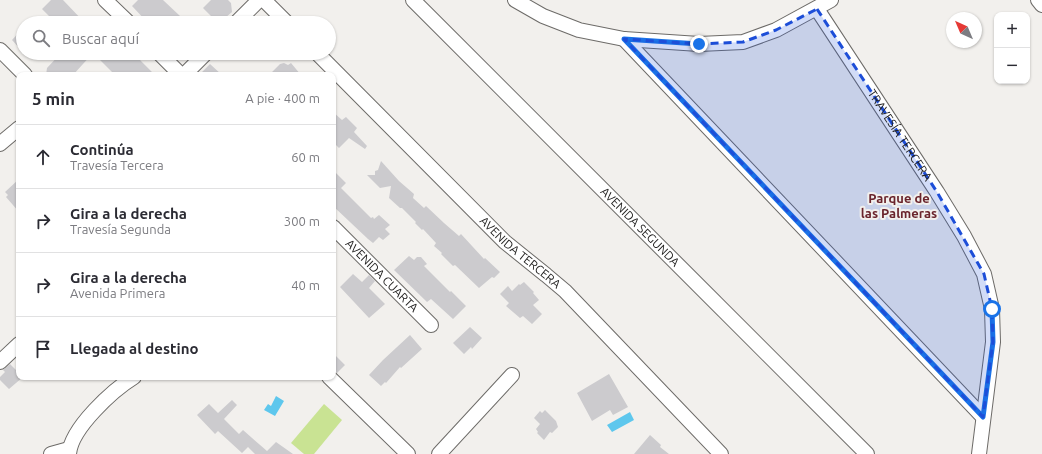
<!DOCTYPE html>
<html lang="es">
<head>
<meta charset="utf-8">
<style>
  :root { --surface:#fff; --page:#f7f7f7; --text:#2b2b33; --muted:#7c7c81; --line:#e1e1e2 }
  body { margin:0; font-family:Ubuntu,sans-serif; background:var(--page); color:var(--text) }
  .controls { position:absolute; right:12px; top:12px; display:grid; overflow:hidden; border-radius:8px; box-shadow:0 1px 3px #0004 }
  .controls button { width:36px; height:36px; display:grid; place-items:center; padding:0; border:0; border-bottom:1px solid var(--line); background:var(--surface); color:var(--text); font:20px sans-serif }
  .compass { position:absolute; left:946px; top:12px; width:36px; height:36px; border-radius:50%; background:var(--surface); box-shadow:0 1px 3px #0004; rotate:316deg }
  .stop { position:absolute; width:12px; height:12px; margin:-9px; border:3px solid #1a73e8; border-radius:50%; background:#fff }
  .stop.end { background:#1a73e8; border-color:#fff; box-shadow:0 1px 4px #0008 }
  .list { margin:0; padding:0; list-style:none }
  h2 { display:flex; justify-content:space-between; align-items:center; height:52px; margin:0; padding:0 16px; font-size:17px }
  h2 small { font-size:13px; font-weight:400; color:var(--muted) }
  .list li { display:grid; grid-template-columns:26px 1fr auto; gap:12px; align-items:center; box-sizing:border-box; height:64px; padding:0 16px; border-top:1px solid var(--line) }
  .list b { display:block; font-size:15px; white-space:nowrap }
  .list p { margin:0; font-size:13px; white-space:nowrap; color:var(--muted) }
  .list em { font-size:13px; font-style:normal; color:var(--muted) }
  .icon { flex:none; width:22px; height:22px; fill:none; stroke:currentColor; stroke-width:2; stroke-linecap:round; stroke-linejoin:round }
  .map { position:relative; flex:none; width:1042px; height:454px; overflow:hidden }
  .search { position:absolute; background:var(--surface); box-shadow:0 1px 3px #0004; left:16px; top:16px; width:320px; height:44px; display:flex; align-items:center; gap:10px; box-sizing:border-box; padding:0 14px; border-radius:22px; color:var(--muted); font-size:15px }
  .panel { position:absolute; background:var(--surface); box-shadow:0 1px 3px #0004; left:16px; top:72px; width:320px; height:308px; border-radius:8px }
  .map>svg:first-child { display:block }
  .green { fill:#c9e393 }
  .water { fill:#5ec7ed }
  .building { fill:#cccbce }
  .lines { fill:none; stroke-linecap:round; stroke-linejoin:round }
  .street-casing { stroke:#6d6b68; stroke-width:16 }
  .street { stroke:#fff; stroke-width:14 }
  .route { stroke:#1a73e8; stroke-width:5 }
  .marked { fill:#1d4ed8; fill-opacity:0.2; stroke:#1d4ed8; stroke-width:3; stroke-dasharray:8 5; stroke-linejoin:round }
  .labels { text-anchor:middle; stroke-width:4; stroke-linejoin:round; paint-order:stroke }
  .street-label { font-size:12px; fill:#222120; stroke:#f2f0ed }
  .neighbourhood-label { font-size:13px; font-weight:bold; fill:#6a242c; stroke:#f2f0ed }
</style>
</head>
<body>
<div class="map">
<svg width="1042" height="454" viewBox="0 0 1042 454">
  <rect width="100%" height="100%" fill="#f2f0ed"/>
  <!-- green -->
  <path class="green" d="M324 404 342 420 314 454H304L291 443Z"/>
  <!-- water -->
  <path class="water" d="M276 396 284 401 275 416 264 410 268 404 271 406Z
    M630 412 634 420 612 432 607 425Z"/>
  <!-- building -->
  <path class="building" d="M51 0H63L85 23H56L42 9Z
    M138 0H163L180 16 172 23H148L132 6Z
    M211 0H228L231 3 232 12 225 18 216 21 203 8Z
    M23 28V52L12 40Z
    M61 53H137L142 58 140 60 155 75H115L93 53 73 75H46L47 68Z
    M284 63 288 65 291 63 301 75H269L280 64Z
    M210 64 222 75H199Z
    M333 112 342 120 346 117 357 128 354 132 367 146 365 149 349 138 339 148 333 142Z
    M381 161 399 181 414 194 413 198 424 208 426 206 444 223 459 236 461 234 484 259 485 258 500 272 494 278 492 277 479 288 455 265 453 266 441 254 442 253 434 246 436 243 423 229 422 230 415 223 416 222 402 208H400L389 198 391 186 380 188 367 175H375V171L378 170Z
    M333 170 346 183 341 188 371 218 373 217 374 219 379 215 390 225 385 229 390 234 383 240 379 237 373 243 368 239 333 206Z
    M19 179V212L6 197 8 195 5 192Z
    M409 256 414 260 417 257H421L427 264 424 266 450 292 451 291 466 306 453 319 431 299 427 302 394 270Z
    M353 274 362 282 369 275 375 281 369 288 385 304 369 318 340 287Z
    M524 282 534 292 533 293 539 300 533 305 542 314 532 324 523 316 520 318 506 306 509 303 500 294 508 286 512 291 519 284 520 285Z
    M470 327 482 338 472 349 471 347 464 354 453 343Z
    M410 335 422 349 401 368 400 367 386 383 385 382 381 386 369 375 383 360Z
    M333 353 345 365 337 373 333 370Z
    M10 364 19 373V377H23L9 389 0 380V377L5 372 3 370Z
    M609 374 628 407 613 415 610 410 592 421 577 393Z
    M232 400 237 405 224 419 239 434 243 430 267 451 276 442 293 454H255L248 447 242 453 218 431 215 434 197 415 209 404 218 413Z
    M545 410 556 421 558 427 552 433 550 432 544 440 537 433 538 432 536 429 540 424 534 418 540 411 542 413Z
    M650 435 661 445 660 447 669 454H634Z"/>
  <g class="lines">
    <defs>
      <g id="street">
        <path d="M105 0 129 23"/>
        <path d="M264 0 287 23"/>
        <path id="s1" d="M413 0 867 454"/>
        <path d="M515 0 543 16 579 30 624 39 699 44 743 42 776 30 831 0"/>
        <path d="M1038 0 1042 5"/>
        <path id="s2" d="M817 9 937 192 964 236 984 274 992 309 993 342 979 454"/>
        <path d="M236 23 259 0"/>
        <path d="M624 39 983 417"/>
        <path d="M0 50 25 75"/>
        <path d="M159 53 181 75"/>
        <path id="s3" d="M317 53 505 242 546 275 565 291 721 454"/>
        <path d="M184 75 206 53"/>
        <path d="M0 144 19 128"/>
        <path id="s4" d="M333 227 431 325"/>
        <path d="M0 362 19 344"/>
        <path d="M329 377 408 454"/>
        <path d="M51 454 69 449"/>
        <path d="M69 454C71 428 113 390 134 377"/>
        <path d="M439 454 512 375"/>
      </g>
    </defs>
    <!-- street casing -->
    <use href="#street" class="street-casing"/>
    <!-- street -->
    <use href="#street" class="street"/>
  </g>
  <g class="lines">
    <!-- route -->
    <path class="route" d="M699 44 624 39 983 417 993 342 992 309"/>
  </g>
  <!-- marked area -->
  <path class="marked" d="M817 9 937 192 984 274 992 309 993 342 983 417 624 39 699 44 743 42 776 30Z"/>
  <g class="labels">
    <!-- street labels -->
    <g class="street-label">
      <text dy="4" stroke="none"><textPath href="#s2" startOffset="151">TRAVESÍA TERCERA</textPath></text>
      <text dy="4" stroke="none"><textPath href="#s1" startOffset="321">AVENIDA SEGUNDA</textPath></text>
      <text dy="4" stroke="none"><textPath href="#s3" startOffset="285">AVENIDA TERCERA</textPath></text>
      <text dy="4" stroke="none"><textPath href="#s4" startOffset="69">AVENIDA CUARTA</textPath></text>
    </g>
    <!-- neighbourhood labels -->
    <g class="neighbourhood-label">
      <text x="899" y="203">Parque de<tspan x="899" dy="15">las Palmeras</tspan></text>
    </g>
  </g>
</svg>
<div class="controls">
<button>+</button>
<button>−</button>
</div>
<svg class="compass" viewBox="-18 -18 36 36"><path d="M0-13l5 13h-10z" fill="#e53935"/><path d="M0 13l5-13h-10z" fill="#7c7c81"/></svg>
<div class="stop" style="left:992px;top:309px"></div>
<div class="stop end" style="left:699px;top:44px"></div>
<div class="search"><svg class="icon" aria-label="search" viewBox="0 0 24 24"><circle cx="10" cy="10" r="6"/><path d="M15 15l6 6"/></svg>Buscar aquí</div>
<section class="panel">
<h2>5 min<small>A pie · 400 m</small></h2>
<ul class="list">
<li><svg class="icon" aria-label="ahead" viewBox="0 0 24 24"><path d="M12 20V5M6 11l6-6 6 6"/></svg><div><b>Continúa</b><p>Travesía Tercera</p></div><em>60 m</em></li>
<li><svg class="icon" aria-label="right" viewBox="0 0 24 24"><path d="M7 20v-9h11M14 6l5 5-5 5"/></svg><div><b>Gira a la derecha</b><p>Travesía Segunda</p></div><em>300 m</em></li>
<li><svg class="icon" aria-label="right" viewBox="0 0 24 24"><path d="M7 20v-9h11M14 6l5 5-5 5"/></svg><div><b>Gira a la derecha</b><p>Avenida Primera</p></div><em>40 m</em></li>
<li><svg class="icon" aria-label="arrive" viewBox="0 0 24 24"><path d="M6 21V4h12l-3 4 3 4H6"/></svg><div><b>Llegada al destino</b></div></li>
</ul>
</section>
</div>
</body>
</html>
